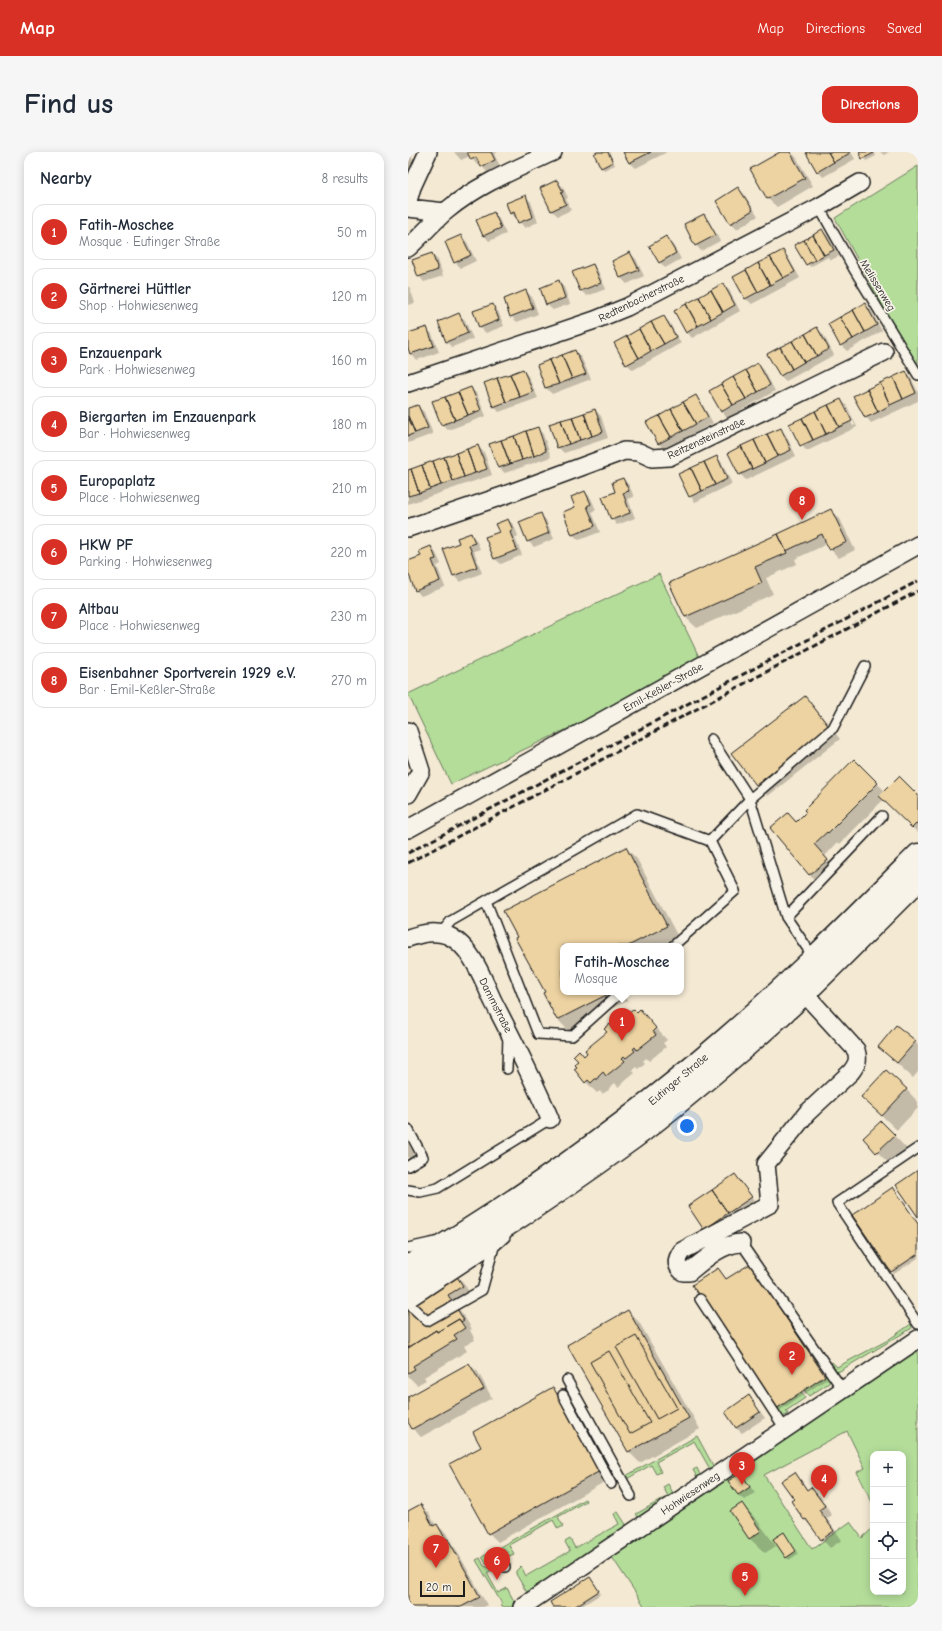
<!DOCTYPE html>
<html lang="en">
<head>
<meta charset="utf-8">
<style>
  :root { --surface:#fff; --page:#f6f6f7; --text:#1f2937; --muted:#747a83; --line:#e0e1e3; --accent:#d93025 }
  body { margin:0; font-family:"Comic Neue",sans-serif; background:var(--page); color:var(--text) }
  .controls { position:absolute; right:12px; bottom:12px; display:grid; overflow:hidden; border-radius:8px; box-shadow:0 2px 10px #0003 }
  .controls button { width:36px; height:36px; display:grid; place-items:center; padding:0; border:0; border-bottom:1px solid var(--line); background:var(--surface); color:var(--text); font:20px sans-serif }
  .scale { position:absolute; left:12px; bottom:10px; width:45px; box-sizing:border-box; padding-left:4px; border:2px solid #1c1c1c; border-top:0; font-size:11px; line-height:14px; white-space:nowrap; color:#1c1c1c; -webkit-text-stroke:3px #f7f3e8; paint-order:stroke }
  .you { position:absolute; left:279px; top:974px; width:14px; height:14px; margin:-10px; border:3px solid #fff; border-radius:50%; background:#1a73e8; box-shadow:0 0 0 6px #1a73e833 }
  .badge { display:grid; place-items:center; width:26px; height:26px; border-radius:50%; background:var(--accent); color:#fff; font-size:13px; font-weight:700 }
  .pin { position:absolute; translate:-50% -33px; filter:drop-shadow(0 1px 2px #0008) }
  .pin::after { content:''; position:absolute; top:21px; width:14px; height:12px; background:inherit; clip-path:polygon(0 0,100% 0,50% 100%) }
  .popup { position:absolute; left:152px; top:791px; width:124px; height:52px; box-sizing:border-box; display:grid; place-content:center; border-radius:8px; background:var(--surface); filter:drop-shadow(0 1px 3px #0005); font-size:13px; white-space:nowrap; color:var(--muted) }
  .popup b { font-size:15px; color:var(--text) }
  .popup::after { content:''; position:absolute; left:50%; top:100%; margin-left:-8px; border:8px solid transparent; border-top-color:var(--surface) }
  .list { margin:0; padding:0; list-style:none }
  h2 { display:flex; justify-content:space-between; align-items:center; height:52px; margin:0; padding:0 16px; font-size:17px }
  h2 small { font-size:13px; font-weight:400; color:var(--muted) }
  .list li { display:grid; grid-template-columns:26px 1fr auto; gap:12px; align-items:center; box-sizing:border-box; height:56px; margin:0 8px 8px; padding:0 8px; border:1px solid var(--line); border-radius:12px }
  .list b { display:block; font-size:15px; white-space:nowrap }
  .list p { margin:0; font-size:13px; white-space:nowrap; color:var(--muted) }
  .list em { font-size:13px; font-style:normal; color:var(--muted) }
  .icon { flex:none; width:22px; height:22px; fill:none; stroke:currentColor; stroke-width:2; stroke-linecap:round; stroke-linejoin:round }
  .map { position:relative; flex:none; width:510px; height:1455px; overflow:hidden; border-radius:12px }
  header { display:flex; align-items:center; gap:24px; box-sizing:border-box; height:56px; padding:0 20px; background:var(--accent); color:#fff }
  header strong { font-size:19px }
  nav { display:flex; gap:22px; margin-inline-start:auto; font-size:14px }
  .intro { display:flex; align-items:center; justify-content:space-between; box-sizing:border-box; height:96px; padding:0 24px }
  h1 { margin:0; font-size:28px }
  .button { padding:10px 18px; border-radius:12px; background:var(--accent); color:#fff; font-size:14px; font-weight:700 }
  main { display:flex; gap:24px; padding:0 24px }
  aside { flex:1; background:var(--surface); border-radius:12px; box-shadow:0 2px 10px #0003 }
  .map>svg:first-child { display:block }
  .green { fill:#b4dd9a; stroke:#687c5b; fill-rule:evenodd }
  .shadow { fill:#0003; fill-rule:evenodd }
  .building { fill:#edd3a2; stroke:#1c1c1c }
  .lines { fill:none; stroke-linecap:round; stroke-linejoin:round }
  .service-casing { stroke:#1c1c1c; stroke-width:12 }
  .minor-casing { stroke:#1c1c1c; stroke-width:20 }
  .primary-casing { stroke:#1c1c1c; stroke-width:25 }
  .service { stroke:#f7f3e8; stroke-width:9 }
  .minor { stroke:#f7f3e8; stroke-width:17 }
  .primary { stroke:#f7f3e8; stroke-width:22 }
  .rail { stroke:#1c1c1c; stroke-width:3; stroke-dasharray:6 3; stroke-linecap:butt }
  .labels { text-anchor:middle; stroke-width:3.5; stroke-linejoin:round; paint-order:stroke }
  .street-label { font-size:11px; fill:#1c1c1c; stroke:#f7f3e8 }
</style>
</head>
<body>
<header>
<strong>Map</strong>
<nav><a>Map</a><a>Directions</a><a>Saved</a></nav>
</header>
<div class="intro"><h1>Find us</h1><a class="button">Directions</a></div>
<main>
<aside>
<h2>Nearby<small>8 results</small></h2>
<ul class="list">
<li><span class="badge">1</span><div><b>Fatih-Moschee</b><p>Mosque · Eutinger Straße</p></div><em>50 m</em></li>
<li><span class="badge">2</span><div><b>Gärtnerei Hüttler</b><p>Shop · Hohwiesenweg</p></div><em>120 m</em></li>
<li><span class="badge">3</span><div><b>Enzauenpark</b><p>Park · Hohwiesenweg</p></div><em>160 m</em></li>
<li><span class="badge">4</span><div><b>Biergarten im Enzauenpark</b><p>Bar · Hohwiesenweg</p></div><em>180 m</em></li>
<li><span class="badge">5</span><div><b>Europaplatz</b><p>Place · Hohwiesenweg</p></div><em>210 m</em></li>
<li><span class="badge">6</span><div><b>HKW PF</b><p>Parking · Hohwiesenweg</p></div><em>220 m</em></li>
<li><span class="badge">7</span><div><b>Altbau</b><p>Place · Hohwiesenweg</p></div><em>230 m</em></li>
<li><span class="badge">8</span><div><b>Eisenbahner Sportverein 1929 e.V.</b><p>Bar · Emil-Keßler-Straße</p></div><em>270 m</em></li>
</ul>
</aside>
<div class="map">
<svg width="510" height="1455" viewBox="0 0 510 1455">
  <rect width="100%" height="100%" fill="#f4e9d3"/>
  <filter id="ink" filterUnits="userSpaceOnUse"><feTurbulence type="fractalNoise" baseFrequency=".025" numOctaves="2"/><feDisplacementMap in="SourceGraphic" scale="8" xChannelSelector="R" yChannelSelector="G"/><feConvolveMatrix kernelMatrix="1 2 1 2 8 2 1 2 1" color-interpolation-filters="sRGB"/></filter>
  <g filter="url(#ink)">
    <!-- green -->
    <path class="green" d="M510 14V219L427 66Z
      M251 422 295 513 43 632 0 542Z
      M503 1172 504 1176 430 1220 421 1213 424 1210 429 1215 480 1188Z
      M510 1193V1455H237L202 1402ZM439 1279 457 1316 449 1320 465 1352V1302H495V1440H465V1376L454 1386 442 1370 404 1397 356 1323Z
      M420 1222 422 1227 421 1231 401 1244 396 1238Z
      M393 1240 397 1246 378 1259 380 1262 375 1265 368 1257Z
      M289 1284 308 1319 302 1317 286 1289 248 1310 253 1320 248 1322 243 1313 217 1328 216 1325Z
      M289 1316 293 1325 231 1366 228 1362 260 1344 255 1335 260 1332 265 1341 290 1327 285 1318Z
      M177 1347 178 1349 150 1365 155 1374 150 1377 145 1368 101 1393 106 1402 101 1404 96 1396 81 1404 86 1413 84 1414 78 1411 74 1405Z
      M210 1360 219 1374 151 1421 149 1420 147 1422 148 1423 121 1441 118 1439 108 1422V1419L113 1414 118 1424 162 1399 157 1390 162 1387 167 1396 211 1372 206 1362Z
      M72 1406 76 1414 85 1417 79 1421 90 1441 99 1436 107 1451 106 1455H94L93 1450 68 1408Z"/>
    <!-- shadow -->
    <path class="shadow" d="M0 0H3L7 23 0 24Z
      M46 0H90L86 2 92 14 79 20 72 12 69 13 62 4 53 8Z
      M192 0H201L207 13 196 18 194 15Z
      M216 0H259L228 16 222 11Z
      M374 0H383L388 5 405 34 369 55 360 47 343 18Z
      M402 0H443L447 7 415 25 410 19Z
      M452 0H466L468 4 458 9Z
      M472 0H481L476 3Z
      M149 29 155 35 160 46 158 47 163 58 150 64 144 59Z
      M330 36 336 42 350 64 329 77 323 72 309 50Z
      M117 44 123 50 130 70 117 76 103 61Z
      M85 61 91 67 98 82 81 89 76 83Z
      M295 63 301 69 312 89 293 99 288 93Z
      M414 78 420 84 431 104 423 108 420 105 402 115 388 93Z
      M53 84 59 90 68 109 53 116 47 110Z
      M258 85 264 91 273 107 257 116 252 110Z
      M375 99 380 105 392 126 344 152 338 147 327 126Z
      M222 101 228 107 236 124 219 132 213 126 205 109Z
      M24 103 30 108 35 124 16 130 11 124Z
      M185 113 190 119 198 137 179 144 173 139 166 121Z
      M150 130 156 135 162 152 145 158 139 153 133 137Z
      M315 133 321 138 332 159 284 186 279 180Z
      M0 134 2 136 7 151 0 153Z
      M118 139 124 145 130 162 109 170 103 164Z
      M457 152 463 158 474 179 439 199 433 193Z
      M84 153 90 159 96 174 78 181 72 175Z
      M51 162 57 168 65 187 44 195 38 190Z
      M256 165 261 170 273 191 225 218 219 212Z
      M18 176 24 182 31 200 9 208 3 202 0 193V182Z
      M409 176 415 182 426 203 378 229 372 224Z
      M167 199 173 205 183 227 144 242 138 236 130 213Z
      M350 212 356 218 367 239 319 266 314 260 302 239Z
      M115 218 120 224 130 246 91 260 86 254Z
      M498 220 503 226 510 240V249L463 271 458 265Z
      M63 236 69 242 78 264 40 278 34 273 26 250Z
      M288 244 293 250 305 271 257 298 251 292 240 271Z
      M433 248 439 254 449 275 399 299 393 293ZM435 254H438L447 273 445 274Z
      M10 254 16 260 25 282 0 291V258Z
      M187 258 193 264 200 286 156 301 150 295Z
      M129 276 135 282 143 305 97 321 91 316Z
      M372 277 378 283 388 304 338 328 332 322Z
      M70 295 76 300 84 323 0 352V319Z
      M309 305 314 311 324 332 287 350 282 344Z
      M215 327 221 333 226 345 220 347 227 366 209 373 204 367 209 341Z
      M177 340 183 346 188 358 184 360 192 380 171 388 165 383 156 361 169 356Z
      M423 359 432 367 447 398 431 406 422 397 419 392 387 407 389 412 358 426 365 442 289 476 277 465 262 431Z
      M132 362 138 368 146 387 126 395 120 389Z
      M100 368 106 373 110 384 107 386 114 403 93 412 87 407 79 386 92 380Z
      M63 382 68 388 72 397 66 399 74 421 52 430 46 424 36 397 52 391Z
      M23 395 28 401 33 412 29 414 37 435 13 444 8 438 0 418V410L14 404Z
      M397 545 408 557 432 587 360 644 349 633 324 602Z
      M446 609 477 639 510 644V681L476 647 432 692 430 690 417 704 430 720 413 734 402 723 363 676 380 662 389 670Z
      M218 696 229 707 270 785 253 794H155V840H215L219 849 161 879 150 868 136 841 138 840 108 787Z
      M232 859 259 888 255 891 258 895 241 909 238 906 235 909 237 911 230 917 228 915 224 918 227 921 210 935 207 931 201 936V938L194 942 192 939 189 941 178 930 170 915 177 905 204 876Z
      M507 890 510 893V920L505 926 471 895Z
      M498 937 510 950V956L489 978 470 960Z
      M473 970 501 999 484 1015 456 986Z
      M0 987 13 1006 0 1015Z
      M327 1023 349 1051 297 1077Z
      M487 1039 510 1072V1106L486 1122 484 1119Z
      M344 1115 419 1227 371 1259 369 1256 310 1117 319 1128Z
      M46 1121 55 1130 63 1143 48 1152 64 1177 62 1178 67 1188 56 1194 59 1199 16 1225 18 1228 9 1233 0 1224V1153Z
      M220 1159 231 1170 292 1277 232 1311 221 1300 160 1193Z
      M61 1212 70 1220 84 1246 13 1285 5 1277 0 1268V1246Z
      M145 1237 154 1245 200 1328 90 1390 81 1381 74 1295Z
      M341 1245 357 1266 334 1281 328 1276Z
      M333 1322 347 1341 336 1348 330 1343Z
      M386 1322 400 1338 403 1336 412 1344 424 1363 419 1367 434 1388 422 1396 397 1368 385 1349 387 1348Z
      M334 1352 349 1368 368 1394 357 1401 341 1386Z
      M12 1353 21 1361 28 1374 29 1373 38 1381 43 1392 48 1397 79 1453 76 1455H0V1360Z
      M378 1384 390 1402 381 1408 379 1405Z
      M182 1427 193 1442 172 1455H146Z"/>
    <!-- building -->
    <path class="building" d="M59 0H83L87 8 73 15 68 5 63 8Z
      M189 0H200L205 10 193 16 186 2Z
      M215 0H243L221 11Z
      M372 0H382L397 26 359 47 342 17Z
      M400 0H420L426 10 409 20 398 1Z
      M420 0H442V1L426 10Z
      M451 0H465L466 1 454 7Z
      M149 28 155 40 153 41 158 52 143 59 132 36Z
      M330 35 345 58 322 72 308 49Z
      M118 43 125 65 110 71 106 60 102 62 98 51Z
      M86 60 93 76 75 84 68 68Z
      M296 62 308 83 287 94 276 72Z
      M414 77 426 98 416 103 405 83Z
      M53 83 63 103 46 111 37 90Z
      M405 83 416 103 407 108 396 88Z
      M258 84 268 101 251 111 241 94Z
      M396 88 407 108 398 113 386 93Z
      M375 98 387 120 375 126 362 105Z
      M222 100 231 118 212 126 204 109Z
      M24 101 30 118 10 125 4 108Z
      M362 105 375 126 362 133 350 111Z
      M350 111 362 133 350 140 338 118Z
      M185 112 193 131 172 139 164 120Z
      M338 118 350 140 337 147 325 125Z
      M151 128 157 146 138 153 132 136Z
      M315 131 327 153 315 160 303 138Z
      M118 138 125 156 102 165 96 147Z
      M303 138 315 160 303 167 291 145Z
      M291 145 303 167 290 174 278 152Z
      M457 151 469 173 457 180 445 158Z
      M85 152 91 168 71 176 65 159Z
      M278 152 290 174 278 181 266 159Z
      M445 158 457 180 445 187 432 165Z
      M51 161 60 181 38 190 30 170Z
      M256 164 268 185 256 192 243 170Z
      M432 165 445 187 432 194 420 172Z
      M243 170 256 192 243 199 231 177Z
      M19 175 26 194 2 202 0 196V181Z
      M409 175 421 197 409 204 397 182Z
      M231 177 243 199 231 206 219 184Z
      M397 182 409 204 396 210 384 189Z
      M219 184 231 206 218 213 206 191Z
      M384 189 396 210 384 217 372 195Z
      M372 195 384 217 372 224 359 202Z
      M167 198 178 222 164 227 154 203Z
      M154 203 164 227 151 232 141 208Z
      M141 208 151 232 137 236 129 213Z
      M350 211 362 233 350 240 338 218Z
      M115 217 125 240 112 245 102 222Z
      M338 218 350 240 338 247 325 225Z
      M498 219 508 241 495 247 485 225Z
      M102 222 112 245 98 250 89 226Z
      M325 225 338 247 325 253 313 232Z
      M485 225 495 247 482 253 472 231Z
      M89 226 98 250 85 255 76 231Z
      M472 231 482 253 470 260 459 237Z
      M313 232 325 253 313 260 301 239Z
      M63 235 73 258 60 263 50 240Z
      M459 237 470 260 457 266 445 244Z
      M50 240 60 263 47 268 37 245Z
      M288 243 300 265 288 272 275 250Z
      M37 245 47 268 33 273 24 249Z
      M433 247 444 269 431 275 420 253Z
      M275 250 288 272 275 279 263 257Z
      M10 253 20 276 7 281 0 264V256Z
      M420 253 431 275 418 282 407 259Z
      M187 257 195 280 184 284 176 261Z
      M263 257 275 279 263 285 251 264Z
      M407 259 418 282 405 288 394 266Z
      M176 261 184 284 172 288 164 265Z
      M0 264 7 281 0 284Z
      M251 264 263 285 250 292 238 270Z
      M164 265 172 288 161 292 153 268Z
      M394 266 405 288 392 294 381 272Z
      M153 268 161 292 149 296 141 272Z
      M130 275 138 299 126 304 118 279Z
      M373 276 383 298 370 304 359 282Z
      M118 279 126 304 114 308 106 284Z
      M359 282 370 304 357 311 346 288Z
      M106 284 114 308 102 312 93 288Z
      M93 288 102 312 90 316 81 292Z
      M346 288 357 311 344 317 333 294Z
      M70 293 79 317 67 321 59 297Z
      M333 294 344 317 331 323 320 301Z
      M59 297 67 321 56 325 48 301Z
      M48 301 56 325 45 329 36 305Z
      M309 304 319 327 307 333 296 310Z
      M36 305 45 329 33 333 25 309Z
      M25 309 33 333 22 337 14 313Z
      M296 310 307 333 294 339 283 316Z
      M14 313 22 337 11 341 3 317Z
      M283 316 294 339 281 345 270 322Z
      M3 317 11 341 0 344V318Z
      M215 326 221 339 215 341 222 361 203 368 194 345 207 340 204 330Z
      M177 339 183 352 179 354 187 374 164 383 155 360 167 355 163 345Z
      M423 357 439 390 421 398 414 382 378 399 370 382Z
      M133 361 141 381 119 390 111 370Z
      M100 367 105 378 102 380 109 398 86 407 77 385 91 380 87 372Z
      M63 381 67 391 61 393 69 415 45 424 35 397 51 391 49 386Z
      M370 382 379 401 347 415 354 431 277 465 261 431Z
      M23 394 28 407 24 408 32 429 7 439 0 420V409L13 404 11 399Z
      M397 544 422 576 348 633 323 601Z
      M446 607 470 631 420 681 419 680 406 692 420 708 401 723 362 676 380 661 388 670 398 660 396 658Z
      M491 624 510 643V670L504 676 471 644Z
      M218 695 259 774 220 794H155V840H204L149 868 135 841 137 840 107 786 109 785 95 759Z
      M226 857 229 860 232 857 248 876 245 879 248 883 229 898 227 895 225 897 227 899 218 906 216 904 214 906 217 909 198 924 195 920 190 925V927H187L183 931 180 928 177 931 166 917 169 915 166 912 170 909 165 904 171 898 176 904 179 901 177 898 199 880 196 877 202 872 204 875Z
      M488 873 508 889 489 911 470 895Z
      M478 918 499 937 474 964 453 945Z
      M473 969 487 983 468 1001 455 986Z
      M510 1018V1065L488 1033Z
      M327 1022 344 1045 320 1061 304 1038Z
      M485 1035 510 1072V1102L483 1120 444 1063Z
      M304 1038 320 1061 296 1078 280 1054Z
      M342 1112 417 1224 368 1257 284 1133 310 1116 318 1127Z
      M46 1120 55 1134 40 1143 56 1168 53 1170 51 1167 29 1180 28 1178 0 1196V1152Z
      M220 1158 281 1266 220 1300 159 1193Z
      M51 1167 57 1176 46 1183 49 1187 5 1214 7 1217 0 1221V1196L28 1178 29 1180Z
      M228 1184 269 1256 249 1267 208 1195Z
      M201 1199 242 1271 222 1282 182 1210Z
      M61 1211 76 1237 4 1277 0 1270V1245Z
      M145 1235 192 1319 80 1382 41 1312 73 1295 65 1280Z
      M341 1243 352 1260 328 1276 317 1260Z
      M387 1320 399 1338 403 1335 417 1354 411 1358 426 1379 413 1388 398 1367 396 1368 383 1349 386 1347 373 1329Z
      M333 1321 342 1335 330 1343 320 1329Z
      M334 1351 353 1379 341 1387 322 1359Z
      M13 1352 25 1374 29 1372 38 1388 40 1387 72 1445 53 1455H0V1359Z
      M376 1380 388 1399 378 1406 365 1387Z
      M182 1425 191 1439 166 1455H145L142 1450Z"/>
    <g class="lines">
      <defs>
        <path id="service" d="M411 55 447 119 510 223
          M303 587 342 647 378 765 406 806
          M302 689 342 647 425 576 457 514
          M78 749 130 882 164 884 213 840
          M378 765 474 664
          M33 781 43 769 229 662 302 689 327 739 265 794
          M99 917 100 884
          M0 977 15 1005 0 1014
          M510 996 429 1051 510 1172
          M0 1038 12 1040 30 1036 142 967
          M333 1091 435 1238
          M0 1096 27 1090
          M292 1147 377 1277
          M0 1151 19 1169 74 1138 86 1095 97 1085
          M1 1151 86 1095
          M159 1228 223 1344
          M155 1243 203 1332
          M94 1408 97 1415"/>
        <path id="minor" d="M0 49 4 35 20 0
          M0 56 37 60
          M0 96C13 84 24 71 38 59 69 33 108 17 145 0
          M0 231 187 168 219 155 411 55 452 31
          M0 376 97 343 216 299 231 300 244 306 261 305 476 200
          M0 579 13 619 0 642
          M0 677 510 393
          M0 786C12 782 26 778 39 783 46 786 53 792 58 798 70 812 77 832 85 849 105 888 125 926 142 967
          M333 1091C313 1092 296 1108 281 1120H275C267 1113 268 1107 274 1099L362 1052 358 1012 399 961 443 920C449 912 451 908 448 898L396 841
          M114 1455 510 1187"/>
        <path id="primary" d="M0 1115C113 1048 220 972 319 886 386 828 448 765 510 703
          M0 1135C77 1089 152 1039 225 986 264 957 302 924 340 892 400 841 454 783 510 728"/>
      </defs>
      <!-- service casing -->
      <use href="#service" class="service-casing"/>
      <!-- minor casing -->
      <use href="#minor" class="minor-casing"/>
      <!-- primary casing -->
      <use href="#primary" class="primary-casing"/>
      <!-- service -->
      <use href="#service" class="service"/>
      <!-- minor -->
      <use href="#minor" class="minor"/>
      <!-- primary -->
      <use href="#primary" class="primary"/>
      <!-- rail -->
      <path class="rail" d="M0 701 510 429
        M0 711 510 439"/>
    </g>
  </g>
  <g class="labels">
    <!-- street labels -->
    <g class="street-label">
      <text transform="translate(470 133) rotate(59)" y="4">Melissenweg</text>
      <text transform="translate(233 146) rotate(-26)" y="4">Redtenbacherstraße</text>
      <text transform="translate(298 286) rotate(-25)" y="4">Reitzensteinstraße</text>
      <text transform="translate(255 535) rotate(-29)" y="4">Emil-Keßler-Straße</text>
      <text transform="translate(88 853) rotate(63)" y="4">Dammstraße</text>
      <text transform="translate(270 927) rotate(-40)" y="4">Eutinger Straße</text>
      <text transform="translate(282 1341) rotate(-34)" y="4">Hohwiesenweg</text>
    </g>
  </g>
</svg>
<div class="controls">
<button>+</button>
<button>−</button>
<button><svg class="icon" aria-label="locate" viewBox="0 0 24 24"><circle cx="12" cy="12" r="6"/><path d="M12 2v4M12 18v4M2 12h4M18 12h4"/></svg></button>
<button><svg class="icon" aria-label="layers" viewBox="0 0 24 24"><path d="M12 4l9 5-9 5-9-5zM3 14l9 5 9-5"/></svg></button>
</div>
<div class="scale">20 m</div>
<div class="you"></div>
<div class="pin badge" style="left:214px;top:889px">1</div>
<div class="popup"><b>Fatih-Moschee</b>Mosque</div>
<div class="pin badge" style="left:384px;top:1223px">2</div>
<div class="pin badge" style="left:334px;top:1333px">3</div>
<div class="pin badge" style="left:416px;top:1346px">4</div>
<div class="pin badge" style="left:337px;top:1444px">5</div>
<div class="pin badge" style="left:89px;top:1428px">6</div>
<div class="pin badge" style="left:28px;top:1416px">7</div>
<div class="pin badge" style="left:394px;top:368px">8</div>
</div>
</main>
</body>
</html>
